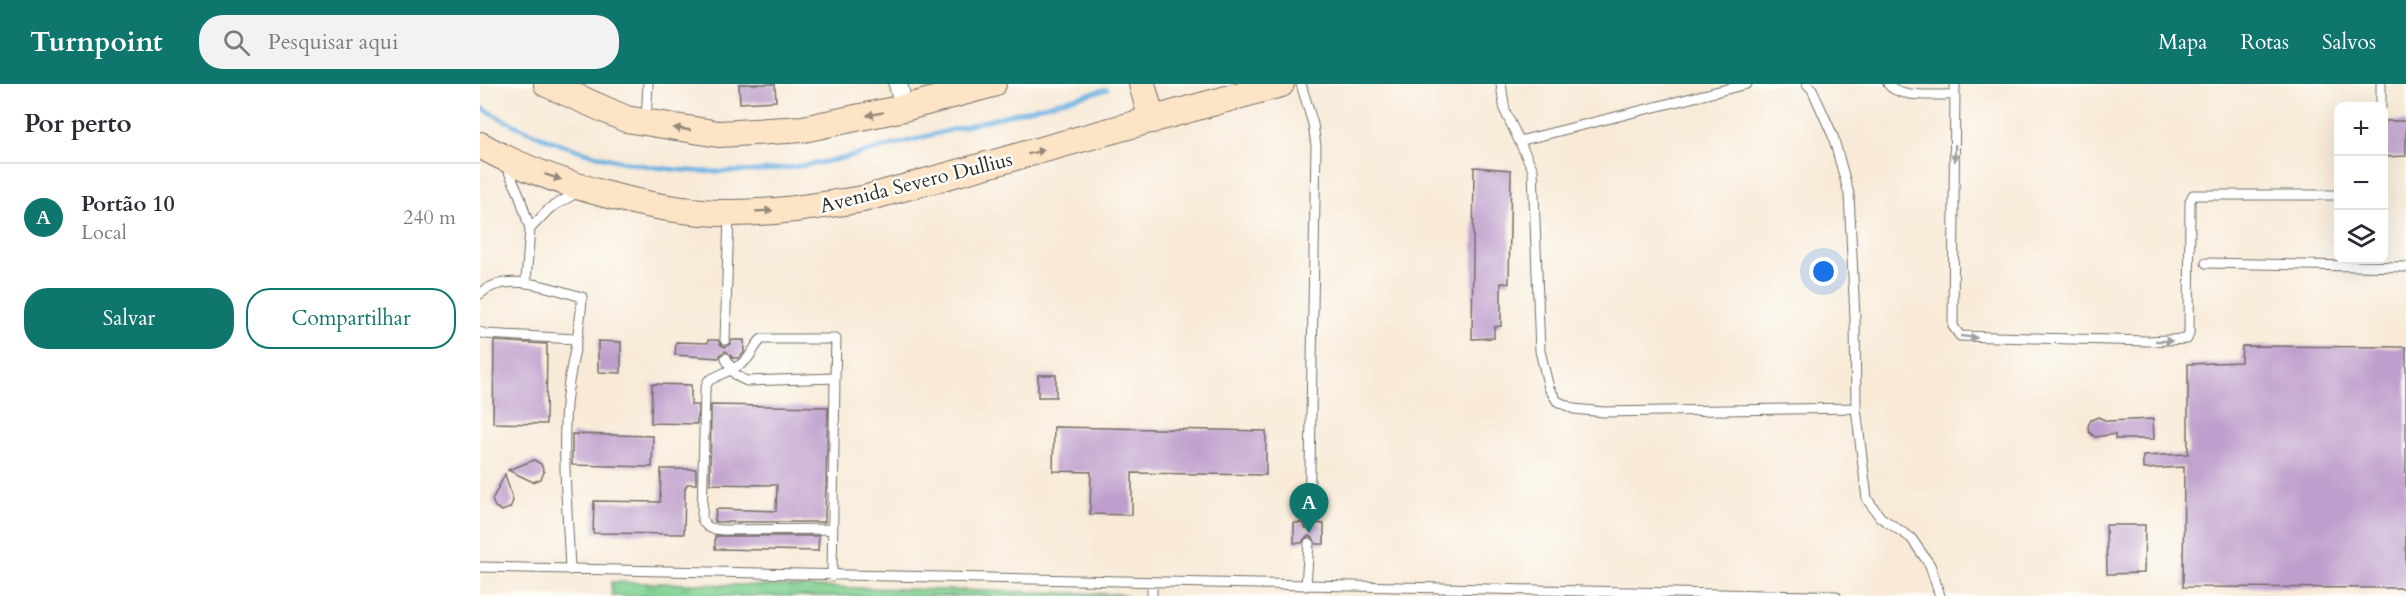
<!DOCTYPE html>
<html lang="pt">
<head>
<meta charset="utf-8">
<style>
  :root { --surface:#fff; --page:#f2f2f3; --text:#2b2b33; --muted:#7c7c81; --line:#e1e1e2; --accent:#0f766e }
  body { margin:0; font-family:Cardo,serif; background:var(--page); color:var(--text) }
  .controls { position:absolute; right:18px; top:18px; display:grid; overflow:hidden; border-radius:12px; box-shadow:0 6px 24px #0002 }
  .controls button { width:54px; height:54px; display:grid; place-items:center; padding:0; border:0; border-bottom:2px solid var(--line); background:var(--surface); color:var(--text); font:30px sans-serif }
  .you { position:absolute; left:1344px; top:188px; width:21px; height:21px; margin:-15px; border:4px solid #fff; border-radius:50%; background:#1a73e8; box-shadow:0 0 0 9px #1a73e833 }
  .badge { display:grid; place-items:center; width:39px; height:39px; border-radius:50%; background:var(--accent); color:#fff; font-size:20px; font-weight:700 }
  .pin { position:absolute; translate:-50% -50px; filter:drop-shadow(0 2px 3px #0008) }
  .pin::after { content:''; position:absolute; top:32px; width:21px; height:18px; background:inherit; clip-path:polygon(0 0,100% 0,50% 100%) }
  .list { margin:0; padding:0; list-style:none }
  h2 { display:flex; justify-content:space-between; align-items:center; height:78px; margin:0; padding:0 24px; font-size:26px }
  h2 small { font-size:20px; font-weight:400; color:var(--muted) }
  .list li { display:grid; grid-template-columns:39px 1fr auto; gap:18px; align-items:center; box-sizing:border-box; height:108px; padding:0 24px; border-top:2px solid var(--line) }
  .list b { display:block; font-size:22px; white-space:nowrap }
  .list p { margin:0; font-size:20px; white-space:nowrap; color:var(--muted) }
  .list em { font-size:20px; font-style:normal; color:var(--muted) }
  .actions { display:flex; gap:12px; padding:18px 24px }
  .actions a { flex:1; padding:14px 0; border:2px solid var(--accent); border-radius:24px; text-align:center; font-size:21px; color:var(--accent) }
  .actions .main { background:var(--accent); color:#fff }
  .icon { flex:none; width:33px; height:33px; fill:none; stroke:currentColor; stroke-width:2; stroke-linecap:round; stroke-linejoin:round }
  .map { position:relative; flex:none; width:1926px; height:512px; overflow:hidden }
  header { display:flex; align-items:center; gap:36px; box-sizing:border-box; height:84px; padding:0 30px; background:var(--accent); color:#fff }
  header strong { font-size:28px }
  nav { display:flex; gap:33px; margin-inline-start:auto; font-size:21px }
  .search { width:420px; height:54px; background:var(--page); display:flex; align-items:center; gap:15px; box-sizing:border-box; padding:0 21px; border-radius:24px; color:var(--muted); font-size:22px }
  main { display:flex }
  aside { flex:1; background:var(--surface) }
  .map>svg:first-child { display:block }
  .grass { fill:url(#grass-tufts); stroke:#567e5f; stroke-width:1.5 }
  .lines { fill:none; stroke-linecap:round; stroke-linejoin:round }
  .stream { stroke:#6cb0e2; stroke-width:4.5 }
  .building { fill:#be9ecc }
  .lane-casing { stroke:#736e67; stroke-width:11 }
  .street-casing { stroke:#736e67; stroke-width:20 }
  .secondary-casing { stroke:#736e67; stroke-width:28 }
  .lane { stroke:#fff; stroke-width:9 }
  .street { stroke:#fff; stroke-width:18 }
  .secondary { stroke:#fee4c6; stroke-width:26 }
  .oneway { fill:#948878 }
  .oneway2 { fill:#a0a0a0 }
  .labels { text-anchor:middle; stroke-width:5; stroke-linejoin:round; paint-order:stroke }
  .street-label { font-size:20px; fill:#2b2b2b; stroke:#fdfcf7 }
</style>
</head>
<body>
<header>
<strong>Turnpoint</strong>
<div class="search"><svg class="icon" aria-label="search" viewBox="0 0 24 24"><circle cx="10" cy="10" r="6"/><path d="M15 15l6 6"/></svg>Pesquisar aqui</div>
<nav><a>Mapa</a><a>Rotas</a><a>Salvos</a></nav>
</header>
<main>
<aside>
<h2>Por perto<small></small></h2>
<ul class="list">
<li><span class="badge">A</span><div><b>Portão 10</b><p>Local</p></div><em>240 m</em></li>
</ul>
<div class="actions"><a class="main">Salvar</a><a>Compartilhar</a></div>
</aside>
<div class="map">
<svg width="1926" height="512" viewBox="0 0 1926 512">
  <defs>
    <pattern id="grass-tufts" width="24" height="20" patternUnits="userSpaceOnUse" patternTransform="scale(1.5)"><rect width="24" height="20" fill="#80d293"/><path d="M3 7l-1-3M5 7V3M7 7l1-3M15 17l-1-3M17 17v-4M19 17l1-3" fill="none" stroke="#6fb47f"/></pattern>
  </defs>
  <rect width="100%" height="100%" fill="#fdfcf7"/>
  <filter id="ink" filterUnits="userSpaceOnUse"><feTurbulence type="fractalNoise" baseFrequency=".0167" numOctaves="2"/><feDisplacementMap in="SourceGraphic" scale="12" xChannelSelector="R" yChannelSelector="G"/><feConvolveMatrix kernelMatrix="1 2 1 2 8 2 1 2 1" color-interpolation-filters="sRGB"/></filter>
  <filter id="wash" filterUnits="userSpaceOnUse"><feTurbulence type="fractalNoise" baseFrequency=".008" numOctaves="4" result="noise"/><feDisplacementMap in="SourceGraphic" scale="24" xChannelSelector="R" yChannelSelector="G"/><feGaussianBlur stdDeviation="1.35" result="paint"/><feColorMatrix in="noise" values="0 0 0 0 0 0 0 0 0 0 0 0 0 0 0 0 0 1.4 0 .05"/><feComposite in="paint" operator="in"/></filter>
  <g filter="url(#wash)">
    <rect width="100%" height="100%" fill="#f8ead7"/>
    <!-- grass -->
    <path class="grass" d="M131 498 642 510 648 512H132Z"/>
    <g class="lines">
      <!-- stream -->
      <path class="stream" d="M0 23C114 88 237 102 364 74L627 5"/>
    </g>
    <g id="blocks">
      <!-- building -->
      <path class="building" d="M259 0H295L296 17 260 19Z
        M1904 37H1926V72L1904 73Z
        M994 83 1031 86 1029 199H1021V242L1014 243V254L992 255Z
        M228 256H238L241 261 245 263 250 260 252 256H264V269L258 274H253L246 267 241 270 239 274 195 271 196 258 228 259Z
        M14 257 67 260 66 340 13 339Z
        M118 257 141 258V289L118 288Z
        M1762 262 1926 263V504L1703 503 1704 383 1663 385V372L1708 370V280L1761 278Z
        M558 291H576V313H558Z
        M172 300 211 301V321H218L217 340 171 339Z
        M231 321 348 323 345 438H235L236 425 296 427 297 401 230 400Z
        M1618 333 1627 337 1673 335 1674 355H1635V350L1615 353 1609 348 1608 342 1611 336Z
        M574 343 786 347V391L652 389V431L610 430 611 388 573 387Z
        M92 350 173 352 172 383 92 381Z
        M54 376 61 380 64 388 61 395 53 398 28 386Z
        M181 385H216V400H207L205 405 204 450 113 449 114 417 180 418Z
        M25 390 33 417 30 424 22 427 15 423 12 416Z
        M814 439H822L825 444 829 446 836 439 844 440V460H836L833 454 829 452 824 455 822 459H814Z
        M1626 441H1665L1664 489 1627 490Z
        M235 452H339L338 467 235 465Z"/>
    </g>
  </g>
  <g filter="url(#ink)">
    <use href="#blocks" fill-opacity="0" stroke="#736e67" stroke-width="1.5"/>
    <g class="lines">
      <defs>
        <path id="lane" d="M821 0 833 40 836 62 829 439
          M1021 0 1025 27 1053 86 1060 267 1069 304 1077 317 1094 325 1124 328 1376 324
          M1327 0 1332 5 1353 52 1369 110 1375 234 1376 324 1387 415 1400 433 1431 454 1450 481 1460 512
          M1408 0C1419 15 1457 10 1475 11
          M1475 0 1473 242 1480 252 1668 257 1707 255 1709 250 1710 117 1713 111H1858
          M1901 22V0
          M166 37 168 0
          M1039 57 1267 0
          M25 79 39 110 50 145 46 197
          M50 145 70 124 98 108
          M1726 179 1926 183
          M0 210C26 186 72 205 102 213 101 249 89 284 86 321 82 375 88 432 90 486
          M0 248 5 250 96 255
          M245 256 249 132
          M246 274C251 286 254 292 267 297L355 294 356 255H282C274 261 272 272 264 278 253 286 240 290 228 297L225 306 222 435C227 445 232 445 243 446L352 445
          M0 483 1331 512
          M352 492 355 294
          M826 502 829 459
          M1331 511 1356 512
          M672 512V498"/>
        <path id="street" d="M418 0 424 24"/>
        <path id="secondary" d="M67 0 146 35 239 50 323 45 424 24 513 0
          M662 0 672 36
          M0 61C65 98 176 130 251 129 296 129 339 122 383 115L801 0"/>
      </defs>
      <!-- lane casing -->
      <use href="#lane" class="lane-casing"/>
      <!-- street casing -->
      <use href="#street" class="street-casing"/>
      <!-- secondary casing -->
      <use href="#secondary" class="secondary-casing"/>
      <!-- lane -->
      <use href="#lane" class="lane"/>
      <!-- street -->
      <use href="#street" class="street"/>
      <!-- secondary -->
      <use href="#secondary" class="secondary"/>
    </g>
    <!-- one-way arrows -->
    <defs><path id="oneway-solid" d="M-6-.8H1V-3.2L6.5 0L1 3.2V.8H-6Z" transform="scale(1.5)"/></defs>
    <g class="oneway">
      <use href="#oneway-solid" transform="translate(395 30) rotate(168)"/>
      <use href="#oneway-solid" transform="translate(202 45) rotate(-172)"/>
      <use href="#oneway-solid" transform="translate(556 68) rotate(-15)"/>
      <use href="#oneway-solid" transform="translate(73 93) rotate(18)"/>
      <use href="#oneway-solid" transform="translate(284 127) rotate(-3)"/>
    </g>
    <g class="oneway2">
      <use href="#oneway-solid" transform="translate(1475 69) rotate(91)"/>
      <use href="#oneway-solid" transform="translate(1489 253) rotate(6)"/>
      <use href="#oneway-solid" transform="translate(1684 257)"/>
    </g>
  </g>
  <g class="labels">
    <!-- street labels -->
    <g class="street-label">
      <text transform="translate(436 98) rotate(-14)" y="7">Avenida Severo Dullius</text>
    </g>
  </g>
</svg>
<div class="controls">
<button>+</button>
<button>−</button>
<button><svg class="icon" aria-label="layers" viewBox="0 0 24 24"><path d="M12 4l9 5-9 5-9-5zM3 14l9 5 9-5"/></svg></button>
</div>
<div class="you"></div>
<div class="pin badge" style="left:829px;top:449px">A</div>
</div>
</main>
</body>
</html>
